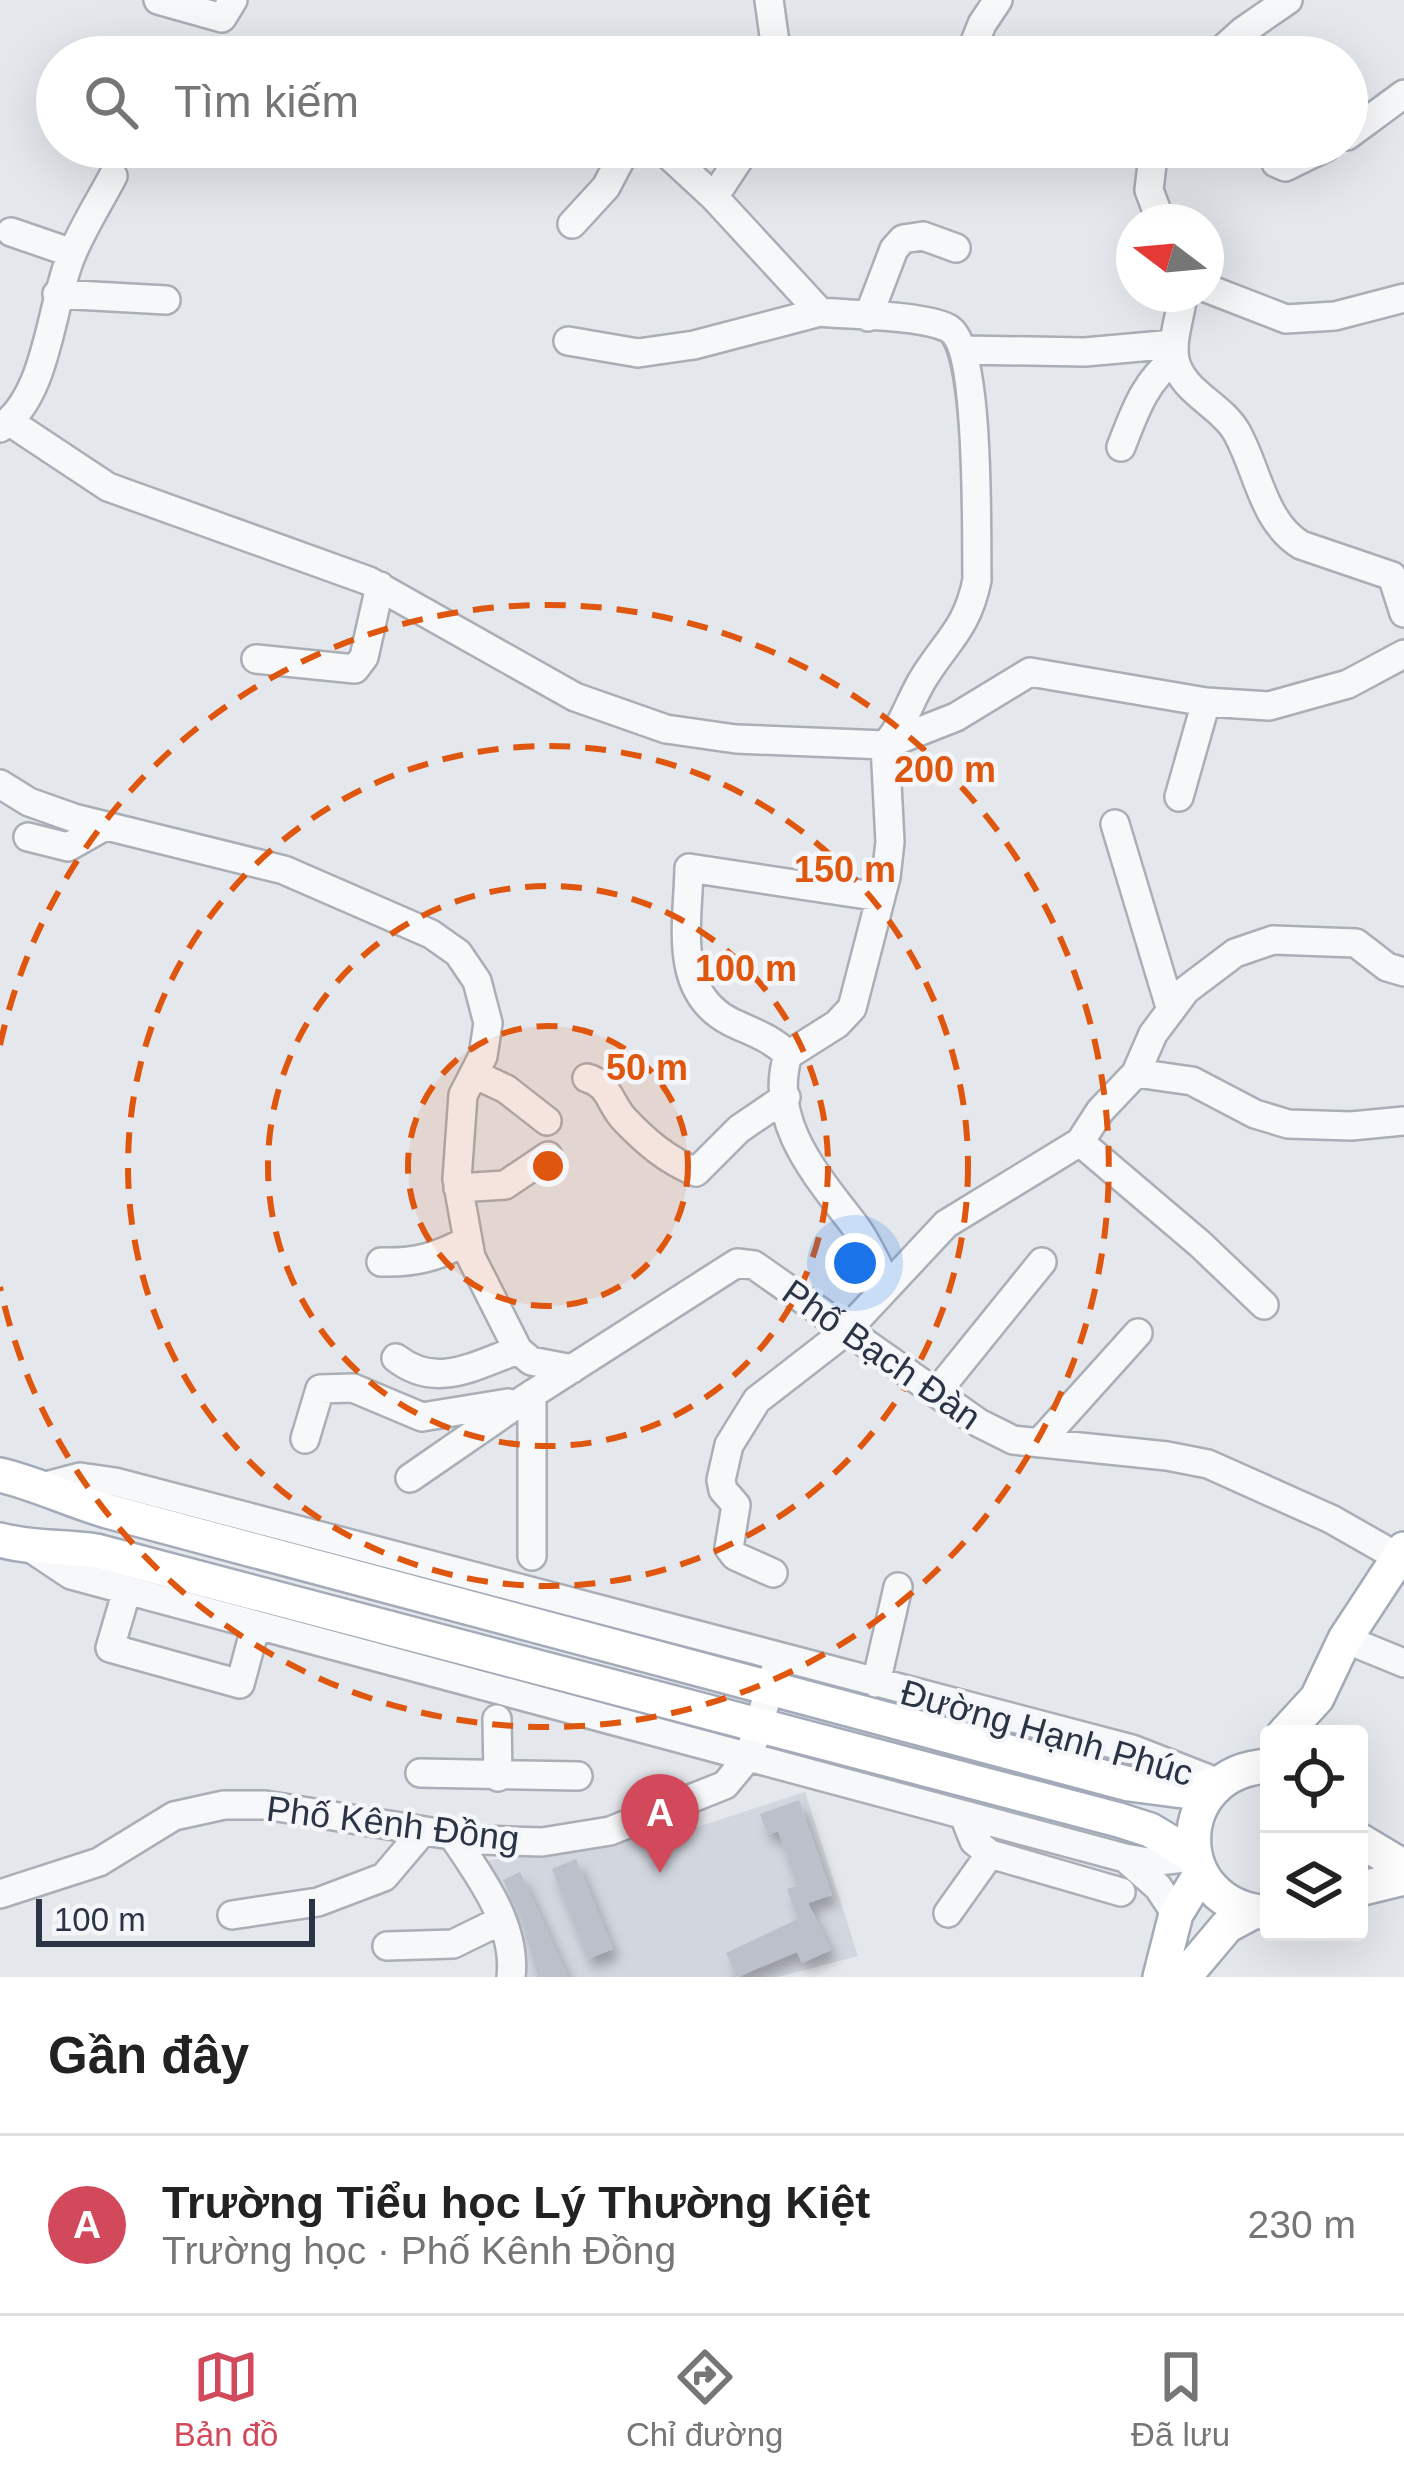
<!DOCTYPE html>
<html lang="vi">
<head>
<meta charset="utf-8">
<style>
  :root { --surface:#fff; --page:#f2f2f2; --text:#222; --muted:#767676; --line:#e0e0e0; --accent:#d1495b }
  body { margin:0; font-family:Arial,sans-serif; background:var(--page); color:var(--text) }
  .controls { position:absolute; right:36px; bottom:36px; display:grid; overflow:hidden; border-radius:12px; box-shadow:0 12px 48px #0002 }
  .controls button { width:108px; height:108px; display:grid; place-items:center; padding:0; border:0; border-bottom:3px solid var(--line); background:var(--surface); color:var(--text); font:60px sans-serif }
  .compass { position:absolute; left:1116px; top:204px; width:108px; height:108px; border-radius:50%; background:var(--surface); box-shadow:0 12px 48px #0002; rotate:286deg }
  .scale { position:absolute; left:36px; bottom:30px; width:279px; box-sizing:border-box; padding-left:12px; border:6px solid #2b3445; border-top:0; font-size:33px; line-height:42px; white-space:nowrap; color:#2b3445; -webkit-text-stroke:9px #f4f6f9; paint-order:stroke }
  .you { position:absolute; left:855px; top:1263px; width:42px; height:42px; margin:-30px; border:9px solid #fff; border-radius:50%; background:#1a73e8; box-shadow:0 0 0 18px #1a73e833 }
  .badge { display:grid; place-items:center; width:78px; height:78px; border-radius:50%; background:var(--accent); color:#fff; font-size:39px; font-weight:700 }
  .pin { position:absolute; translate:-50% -99px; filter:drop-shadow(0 3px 6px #0008) }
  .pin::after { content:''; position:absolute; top:63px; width:42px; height:36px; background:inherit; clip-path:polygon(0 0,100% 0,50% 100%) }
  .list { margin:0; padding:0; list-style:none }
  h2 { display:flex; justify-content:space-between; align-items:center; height:156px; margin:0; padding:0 48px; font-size:51px }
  h2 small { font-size:39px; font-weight:400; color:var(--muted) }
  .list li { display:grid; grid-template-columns:78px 1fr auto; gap:36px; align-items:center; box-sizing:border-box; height:180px; padding:0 48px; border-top:3px solid var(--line) }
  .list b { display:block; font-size:45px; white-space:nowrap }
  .list p { margin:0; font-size:39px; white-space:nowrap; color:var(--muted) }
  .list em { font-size:39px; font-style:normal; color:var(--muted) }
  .icon { flex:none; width:66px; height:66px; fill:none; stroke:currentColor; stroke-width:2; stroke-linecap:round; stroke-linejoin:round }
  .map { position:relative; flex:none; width:1404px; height:1977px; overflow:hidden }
  .search { position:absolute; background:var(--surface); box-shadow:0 12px 48px #0002; left:36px; right:36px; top:36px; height:132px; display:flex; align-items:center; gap:30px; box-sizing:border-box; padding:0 42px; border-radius:66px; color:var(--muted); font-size:45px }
  .sheet { height:336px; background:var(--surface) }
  nav { display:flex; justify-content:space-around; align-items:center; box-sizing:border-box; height:168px; border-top:3px solid var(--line); background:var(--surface); font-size:33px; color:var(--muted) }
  nav a { display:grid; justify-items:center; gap:6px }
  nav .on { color:var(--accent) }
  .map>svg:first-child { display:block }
  .built { fill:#d2d6de }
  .building { fill:#bbc0ca; filter:url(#shadow) }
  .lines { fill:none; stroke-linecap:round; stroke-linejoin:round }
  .minor-casing { stroke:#a9aeb7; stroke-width:32 }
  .major-casing { stroke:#a3abb8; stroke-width:38 }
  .minor { stroke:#f7f8fa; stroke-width:27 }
  .major { stroke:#fff; stroke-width:33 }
  .ring { fill:none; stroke:#df570f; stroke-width:6; stroke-dasharray:21 15 }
  .labels { text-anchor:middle; stroke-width:9; stroke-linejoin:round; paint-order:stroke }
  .street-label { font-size:36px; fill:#2b3445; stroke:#f4f6f9 }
  .centre { fill:#df570f; stroke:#f4f6f9; stroke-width:6 }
  .ring-label { font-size:36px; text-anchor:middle; font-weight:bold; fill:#df570f; stroke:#f4f6f9; stroke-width:9; stroke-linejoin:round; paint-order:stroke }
</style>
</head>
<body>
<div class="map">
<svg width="1404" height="1977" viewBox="0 0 1404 1977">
  <defs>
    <filter id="shadow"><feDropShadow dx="6" dy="10" stdDeviation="6" flood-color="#0004"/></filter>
  </defs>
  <rect width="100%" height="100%" fill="#e4e7ec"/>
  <!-- built -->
  <path class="built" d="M805 1792 858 1956 778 1977H528L485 1861 682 1832Z"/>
  <!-- building -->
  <path class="building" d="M799 1800 832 1895 808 1903 831 1950 802 1963 797 1952 737 1977 726 1953 798 1919 787 1889 797 1886 778 1831 768 1835 760 1814Z
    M576 1859 613 1949 588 1959 552 1869Z
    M520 1872 565 1970 568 1977H538L520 1915 503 1880Z"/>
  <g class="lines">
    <defs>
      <path id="minor" d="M158 0 222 18 233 0
        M769 0 777 57
        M737 57 777 51
        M969 57 982 24 998 0
        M1214 57 1243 31 1288 0
        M1347 136 1404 94
        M660 147 714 197
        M747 147 714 197 820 312C851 315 922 315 948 328 981 345 976 537 977 580 967 629 947 640 923 679 909 702 904 725 885 745L890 842 886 877 852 1008 837 1024 788 1055C767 1122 818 1177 855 1226 868 1243 877 1265 887 1285
        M1154 147 1149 190 1161 222
        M1273 147 1276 163 1285 167 1326 147
        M572 224 606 187 627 147
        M11 232 72 253
        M1206 288 1286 319 1335 316 1404 298
        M57 294 166 300
        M1183 294C1181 315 1171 339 1175 360 1182 392 1221 405 1236 431 1258 469 1262 521 1301 545L1392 576 1404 613
        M868 317 894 249 903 239 923 236 956 248
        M568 341 638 353 694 345 820 312
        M965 350 1085 352 1174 344
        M10 422 108 487 369 581 575 697 666 729 736 739 885 745 956 717 1030 672 1206 702 1269 706 1348 684 1404 654
        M0 428C47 397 50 310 70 259 81 230 99 203 113 176
        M1121 447C1134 414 1145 380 1175 359
        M256 659 355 669 364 657 380 586
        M0 784 29 802 74 818 284 870 431 934 458 953 477 981 488 1023 483 1056 463 1095 457 1179 471 1257 518 1350 531 1361 572 1369
        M1179 797 1206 702
        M1115 824 1170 1007
        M28 837 68 847 105 826
        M788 1055C772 1038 752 1032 731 1022 672 992 688 924 689 868L880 897
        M1136 1073 1192 1081 1255 1114 1288 1124 1351 1126 1404 1121
        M474 1074 506 1089 547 1121
        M587 1078C610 1084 610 1105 625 1120 646 1142 667 1160 696 1172L739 1129 786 1097
        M1080 1142 1200 1244 1264 1305
        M458 1188 505 1185 548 1156
        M381 1262C415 1263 438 1257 468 1240
        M396 1358C437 1390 475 1365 518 1350
        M936 1393 1042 1262
        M305 1439 320 1389 353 1388 422 1417 508 1403
        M1039 1443 1138 1333
        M410 1478 523 1400 737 1263 754 1265 979 1423 1013 1440 1167 1456 1208 1464 1331 1519 1396 1556
        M46 1486 80 1477 115 1482 1132 1749 1219 1783
        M32 1549 71 1575 1125 1858 1148 1862 1195 1857
        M532 1556V1394
        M773 1573 735 1556 729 1548 736 1505 723 1490 721 1480 729 1445 757 1400 846 1331 946 1224 1080 1142 1100 1111 1136 1073 1153 1034 1186 990 1235 953 1273 940 1356 943 1387 967 1404 972
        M127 1590 110 1648 240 1684 256 1625
        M1345 1639 1404 1663
        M876 1683 898 1587
        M497 1719 498 1777
        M420 1773 578 1776
        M964 1816 974 1841 990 1854 1121 1892
        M452 1835C480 1876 517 1926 511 1977
        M1125 1858 1158 1887 1176 1914
        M0 1894 99 1862 174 1816 224 1805H265L481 1840 542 1842 610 1831 725 1785 749 1756 775 1671
        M948 1913 990 1854
        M232 1915 318 1902 384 1877 423 1831
        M387 1946 453 1944 500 1921"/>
      <path id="major" d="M0 1475C37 1484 70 1500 107 1511L1129 1784 1190 1792 1219 1783
        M0 1540C32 1549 63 1546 96 1551L1119 1820 1150 1830 1195 1857
        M1284 1734 1317 1698 1345 1639 1404 1549
        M1269 1766C1169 1771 1168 1907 1269 1913
        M1359 1840 1404 1867
        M1359 1889 1404 1878
        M1160 1977 1176 1914 1201 1873
        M1184 1977 1227 1926 1253 1912"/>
    </defs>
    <!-- minor casing -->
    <use href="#minor" class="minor-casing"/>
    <!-- major casing -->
    <use href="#major" class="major-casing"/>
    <!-- minor -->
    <use href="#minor" class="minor"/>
    <!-- major -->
    <use href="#major" class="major"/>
  </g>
  <!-- distance rings -->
  <circle cx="548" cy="1166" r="140" fill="#df570f" fill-opacity=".12"/>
  <g class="ring">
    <circle cx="548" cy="1166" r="140"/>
    <circle cx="548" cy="1166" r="280"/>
    <circle cx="548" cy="1166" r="420"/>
    <path d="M0 1045A561 561 0 1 1 0 1287"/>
  </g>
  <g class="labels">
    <!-- street labels -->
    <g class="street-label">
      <text transform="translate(882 1354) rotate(35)" y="13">Phố Bạch Đàn</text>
      <text transform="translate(1047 1732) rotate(16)" y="13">Đường Hạnh Phúc</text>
      <text transform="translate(393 1823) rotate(7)" y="13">Phố Kênh Đồng</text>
    </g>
  </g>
  <circle cx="548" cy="1166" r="18" class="centre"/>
  <g class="ring-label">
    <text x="945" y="782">200 m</text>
    <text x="845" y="882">150 m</text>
    <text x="746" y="981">100 m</text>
    <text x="647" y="1080">50 m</text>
  </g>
</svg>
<div class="controls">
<button><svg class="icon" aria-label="locate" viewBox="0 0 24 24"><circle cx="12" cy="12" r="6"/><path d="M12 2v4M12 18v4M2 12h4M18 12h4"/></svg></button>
<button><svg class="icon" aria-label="layers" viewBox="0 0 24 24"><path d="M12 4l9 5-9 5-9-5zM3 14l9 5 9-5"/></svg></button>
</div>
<svg class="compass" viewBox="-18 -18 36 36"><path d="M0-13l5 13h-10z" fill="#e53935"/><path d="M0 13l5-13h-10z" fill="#767676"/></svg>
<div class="scale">100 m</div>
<div class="you"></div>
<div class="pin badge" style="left:660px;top:1873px">A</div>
<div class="search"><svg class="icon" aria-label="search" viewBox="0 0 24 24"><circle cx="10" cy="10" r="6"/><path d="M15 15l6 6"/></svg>Tìm kiếm</div>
</div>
<section class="sheet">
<h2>Gần đây<small></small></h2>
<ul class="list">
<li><span class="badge">A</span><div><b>Trường Tiểu học Lý Thường Kiệt</b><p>Trường học · Phố Kênh Đồng</p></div><em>230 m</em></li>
</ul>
</section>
<nav>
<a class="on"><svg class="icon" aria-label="map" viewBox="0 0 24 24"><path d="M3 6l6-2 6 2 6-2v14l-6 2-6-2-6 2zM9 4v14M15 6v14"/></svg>Bản đồ</a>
<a><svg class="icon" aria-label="directions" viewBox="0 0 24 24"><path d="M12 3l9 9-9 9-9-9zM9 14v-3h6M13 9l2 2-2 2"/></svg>Chỉ đường</a>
<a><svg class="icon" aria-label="saved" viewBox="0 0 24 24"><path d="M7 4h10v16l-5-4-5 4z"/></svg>Đã lưu</a>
</nav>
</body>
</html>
